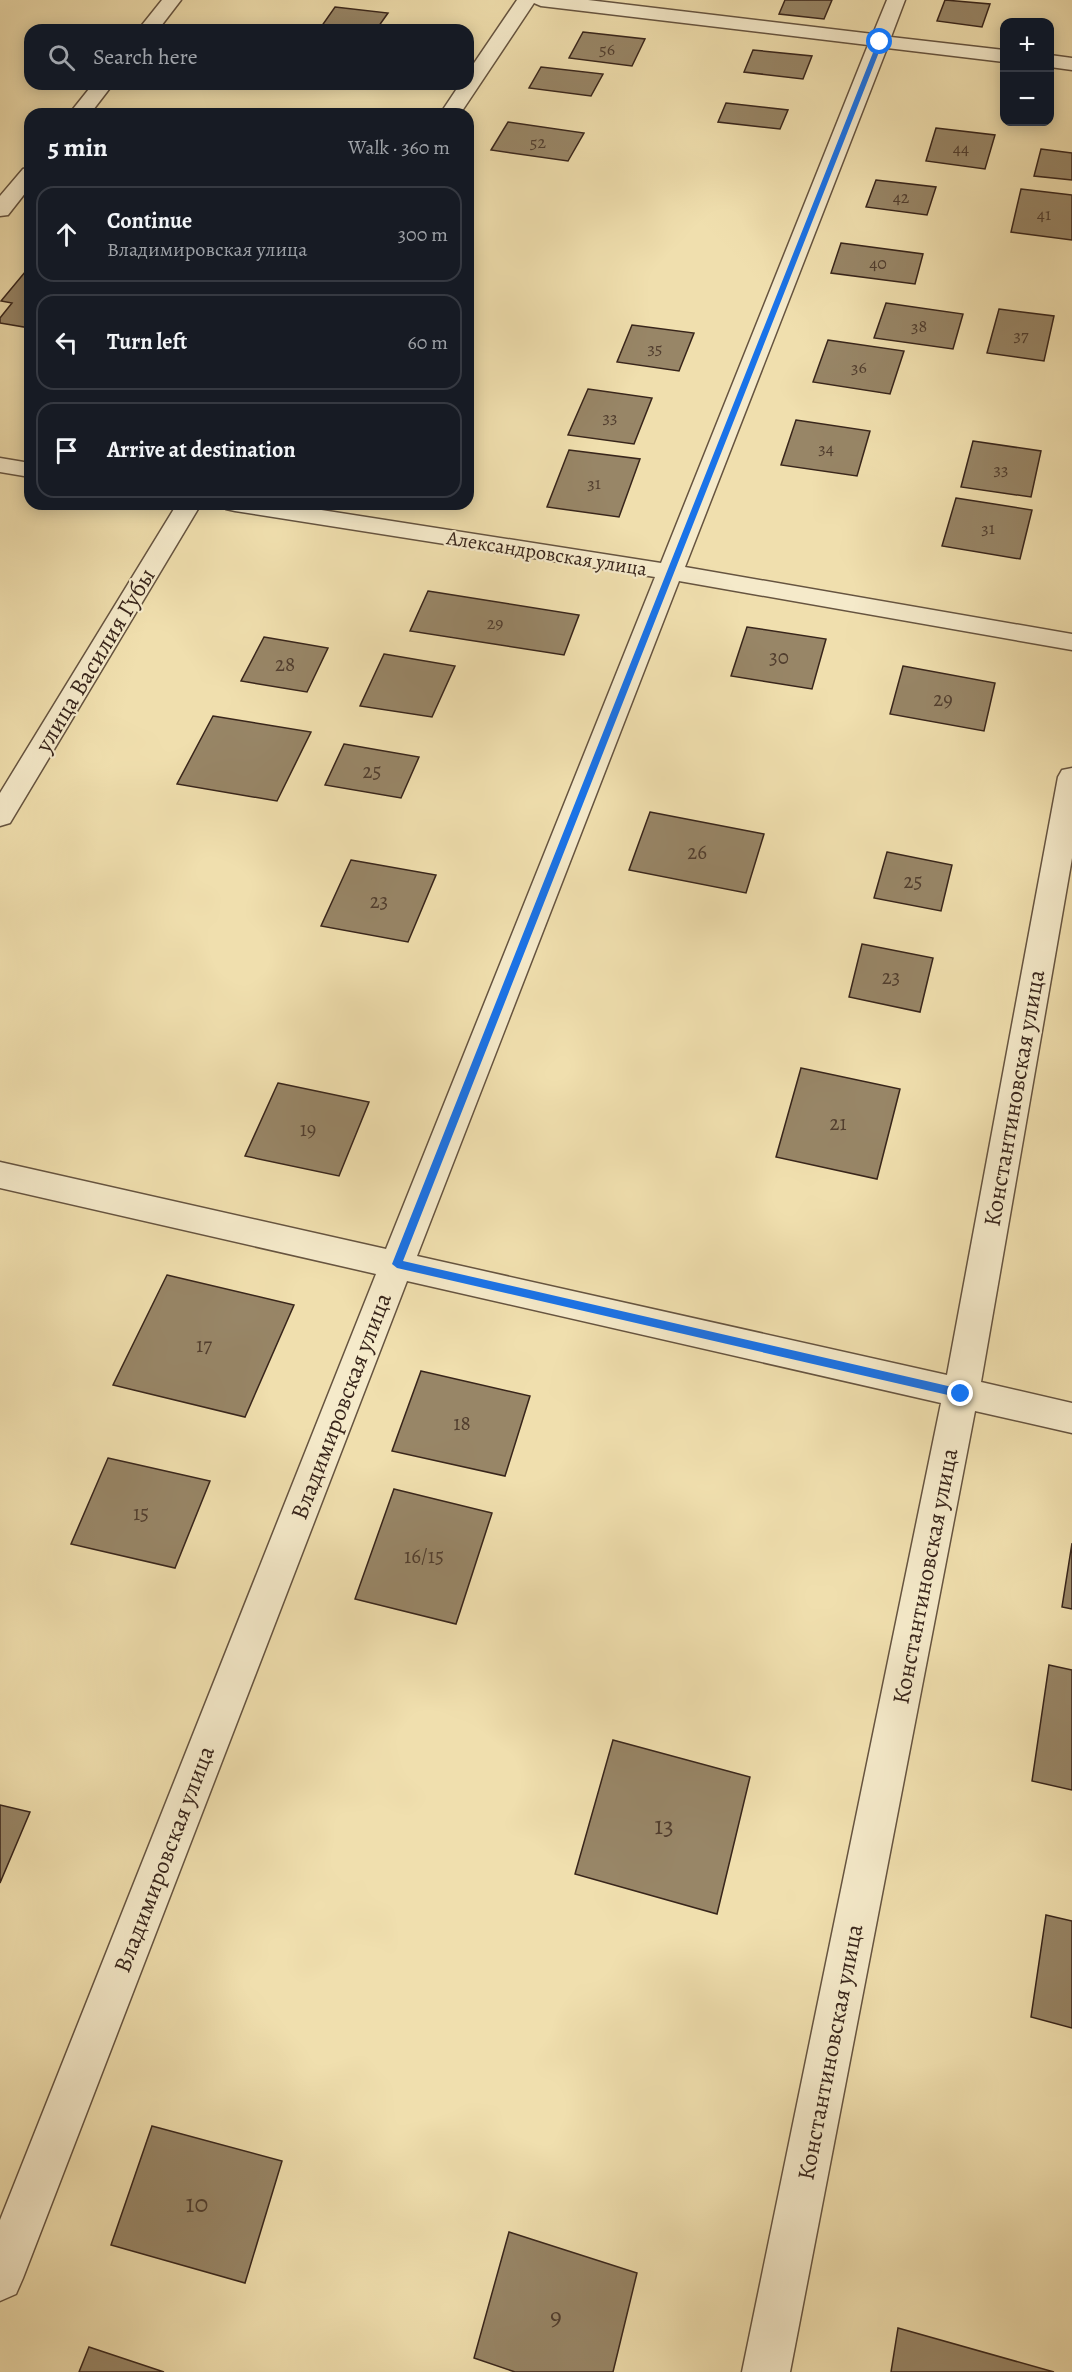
<!DOCTYPE html>
<html lang="en">
<head>
<meta charset="utf-8">
<style>
  :root { --surface:#171b24; --page:#20242c; --text:#f1f3f6; --muted:#9ea1a6; --line:#363941 }
  body { margin:0; font-family:Alegreya,serif; background:var(--page); color:var(--text) }
  .controls { position:absolute; right:18px; top:18px; display:grid; overflow:hidden; border-radius:12px; box-shadow:0 3px 15px #0003 }
  .controls button { width:54px; height:54px; display:grid; place-items:center; padding:0; border:0; border-bottom:2px solid var(--line); background:var(--surface); color:var(--text); font:30px sans-serif }
  .stop { position:absolute; width:18px; height:18px; margin:-14px; border:4px solid #1a73e8; border-radius:50%; background:#fff }
  .stop.end { background:#1a73e8; border-color:#fff; box-shadow:0 2px 6px #0008 }
  .list { margin:0; padding:0; list-style:none }
  h2 { display:flex; justify-content:space-between; align-items:center; height:78px; margin:0; padding:0 24px; font-size:26px }
  h2 small { font-size:20px; font-weight:400; color:var(--muted) }
  .list li { display:grid; grid-template-columns:39px 1fr auto; gap:18px; align-items:center; box-sizing:border-box; height:96px; margin:0 12px 12px; padding:0 12px; border:2px solid var(--line); border-radius:18px }
  .list b { display:block; font-size:22px; white-space:nowrap }
  .list p { margin:0; font-size:20px; white-space:nowrap; color:var(--muted) }
  .list em { font-size:20px; font-style:normal; color:var(--muted) }
  .icon { flex:none; width:33px; height:33px; fill:none; stroke:currentColor; stroke-width:2; stroke-linecap:round; stroke-linejoin:round }
  .map { position:relative; flex:none; width:1072px; height:2372px; overflow:hidden }
  .search { position:absolute; background:var(--surface); box-shadow:0 3px 15px #0003; left:24px; top:24px; width:450px; height:66px; display:flex; align-items:center; gap:15px; box-sizing:border-box; padding:0 21px; border-radius:18px; color:var(--muted); font-size:22px }
  .panel { position:absolute; background:var(--surface); box-shadow:0 3px 15px #0003; left:24px; top:108px; width:450px; height:402px; border-radius:18px }
  .map>svg:first-child { display:block }
  .building { fill:#988667; stroke:#38251b; stroke-width:1.5 }
  .lines { fill:none; stroke-linecap:round; stroke-linejoin:round }
  .minor-casing { stroke:#665440; stroke-width:3 }
  .minor { fill:#f5eaca; fill-rule:evenodd }
  .route { fill:#1a73e8 }
  .labels { text-anchor:middle; stroke-width:4.5; stroke-linejoin:round; paint-order:stroke }
  .far-number-label { font-size:18px; fill:#503d2e }
  .far-street-label { font-size:20px; fill:#38251b; stroke:#f5eaca }
  .number-label { font-size:21px; fill:#503d2e }
  .street-label { font-size:24px; fill:#38251b; stroke:#f5eaca }
  .near-number-label { font-size:26px; fill:#503d2e }
</style>
</head>
<body>
<div class="map">
<svg width="1072" height="2372" viewBox="0 0 1072 2372">
  <rect width="100%" height="100%" fill="#f0dfae"/>
  <filter id="stains"><feTurbulence type="fractalNoise" baseFrequency=".00333" numOctaves="4"/><feColorMatrix values="0 0 0 0 .2 0 0 0 0 .09 0 0 0 0 .02 0 0 0 .5 -.17"/></filter>
  <radialGradient id="worn" r=".72"><stop offset=".6" stop-color="#630" stop-opacity="0"/><stop offset="1" stop-color="#630" stop-opacity=".3"/></radialGradient>
  <!-- building -->
  <path class="building" d="M785 0H832L824 19 779 14Z
    M945 0 990 4 982 27 937 21Z
    M335 7 388 13 376 30 321 27Z
    M583 32 645 39 632 66 569 58Z
    M753 50 812 56 803 79 744 72Z
    M541 67 603 74 591 96 529 88Z
    M726 103 788 110 780 129 718 122Z
    M161 110 199 114H158Z
    M508 122 584 133 568 161 491 150Z
    M936 128 995 135 985 169 926 161Z
    M1041 149 1072 153V180L1034 176Z
    M876 180 936 187 927 215 866 207Z
    M1021 189 1072 195V240L1011 232Z
    M841 243 923 254 915 284 831 273Z
    M30 266V328L0 323V318L12 303 1 301Z
    M886 303 963 314 953 349 874 338Z
    M999 309 1054 316 1044 361 987 353Z
    M632 325 694 333 679 371 617 362Z
    M828 340 904 351 890 394 813 382Z
    M588 389 652 398 634 444 568 435Z
    M796 420 870 431 857 476 781 465Z
    M973 441 1041 451 1031 497 961 487Z
    M569 450 640 459 619 517 547 507Z
    M956 498 1032 510 1020 559 942 546Z
    M428 591 579 615 564 655 410 631Z
    M747 627 826 639 812 689 731 676Z
    M264 637 328 648 307 692 241 681Z
    M384 654 455 666 432 717 360 706Z
    M903 666 995 683 984 731 890 714Z
    M213 716 311 732 277 801 177 784Z
    M344 744 419 757 401 798 325 785Z
    M650 812 764 834 746 893 629 870Z
    M887 852 952 865 941 911 874 898Z
    M351 860 436 875 408 942 321 926Z
    M862 944 933 958 920 1012 849 997Z
    M801 1068 900 1089 877 1179 776 1157Z
    M278 1083 369 1102 339 1176 245 1156Z
    M167 1275 294 1305 245 1417 113 1385Z
    M421 1371 530 1396 505 1476 392 1451Z
    M108 1458 210 1481 175 1568 71 1544Z
    M394 1489 492 1513 456 1624 355 1599Z
    M1072 1543V1609L1062 1607Z
    M1049 1665 1072 1670V1790L1032 1781Z
    M613 1740 750 1777 717 1914 575 1874Z
    M0 1805 30 1812 0 1883Z
    M1046 1915 1072 1921V2028L1031 2017Z
    M152 2126 282 2161 245 2283 111 2245Z
    M509 2232 637 2273 613 2372H515L474 2358Z
    M898 2328 1054 2372H891Z
    M89 2347 164 2372H79Z"/>
  <g class="lines">
    <defs>
      <path id="minor" d="M162 0H181L158 30H138Z
        M517 0H588L873 34 887 0H905L891 37 1004 50V62L887 48 685 567 1072 634V650L679 581 417 1256 947 1375 1058 777 1062 770 1072 768V858L981 1382 1072 1403V1433L975 1411 790 2372H742L941 1403 407 1281 23 2278 16 2294 0 2301V2220L376 1274 0 1188V1162L386 1249 655 577 235 511 226 509 223 504H283L661 563 868 45 541 6 534 3 460 114H440L460 84H468V72Z
        M1050 55 1072 58V70L1050 67Z
        M93 84H113L90 114H69Z
        M30 167V187L8 215 0 216V196L23 169Z
        M0 458 30 463V477L0 472Z
        M177 504H201L10 823 0 826V793Z"/>
    </defs>
    <!-- minor casing -->
    <use href="#minor" class="minor-casing"/>
    <!-- minor -->
    <use href="#minor" class="minor"/>
  </g>
  <!-- route -->
  <path class="route" d="M878 40 883 42 403 1261 961 1389 966 1394 961 1398 397 1268 392 1264Z"/>
  <g class="labels">
    <!-- far-number labels -->
    <g class="far-number-label">
      <text x="607" y="55">56</text>
      <text x="538" y="148">52</text>
      <text x="961" y="154">44</text>
      <text x="901" y="203">42</text>
      <text x="1044" y="220">41</text>
      <text x="878" y="269">40</text>
      <text x="919" y="332">38</text>
      <text x="1021" y="341">37</text>
      <text x="655" y="354">35</text>
      <text x="859" y="373">36</text>
      <text x="610" y="423">33</text>
      <text x="826" y="454">34</text>
      <text x="1001" y="475">33</text>
      <text x="594" y="489">31</text>
      <text x="988" y="534">31</text>
      <text x="495" y="629">29</text>
    </g>
    <!-- far-street labels -->
    <g class="far-street-label">
      <text transform="translate(547 553) rotate(9)" y="7">Александровская улица</text>
    </g>
    <!-- number labels -->
    <g class="number-label">
      <text x="779" y="664">30</text>
      <text x="285" y="671">28</text>
      <text x="943" y="706">29</text>
      <text x="372" y="778">25</text>
      <text x="697" y="859">26</text>
      <text x="913" y="888">25</text>
      <text x="379" y="908">23</text>
      <text x="891" y="984">23</text>
      <text x="838" y="1130">21</text>
      <text x="308" y="1136">19</text>
      <text x="204" y="1352">17</text>
      <text x="462" y="1430">18</text>
      <text x="141" y="1520">15</text>
      <text x="424" y="1563">16/15</text>
    </g>
    <!-- street labels -->
    <g class="street-label">
      <text transform="translate(95 660) rotate(-59)" y="8">улица Василия Губы</text>
      <text transform="translate(1014 1098) rotate(-80)" y="8">Константиновская улица</text>
      <text transform="translate(341 1406) rotate(-69)" y="8">Владимировская улица</text>
      <text transform="translate(925 1576) rotate(-79)" y="8">Константиновская улица</text>
      <text transform="translate(164 1859) rotate(-69)" y="8">Владимировская улица</text>
      <text transform="translate(830 2052) rotate(-79)" y="8">Константиновская улица</text>
    </g>
    <!-- near-number labels -->
    <g class="near-number-label">
      <text x="664" y="1834">13</text>
      <text x="197" y="2212">10</text>
      <text x="556" y="2325">9</text>
    </g>
  </g>
  <rect width="100%" height="100%" filter="url(#stains)"/>
  <rect width="100%" height="100%" fill="url(#worn)"/>
</svg>
<div class="controls">
<button>+</button>
<button>−</button>
</div>
<div class="stop" style="left:880px;top:42px"></div>
<div class="stop end" style="left:961px;top:1394px"></div>
<div class="search"><svg class="icon" aria-label="search" viewBox="0 0 24 24"><circle cx="10" cy="10" r="6"/><path d="M15 15l6 6"/></svg>Search here</div>
<section class="panel">
<h2>5 min<small>Walk · 360 m</small></h2>
<ul class="list">
<li><svg class="icon" aria-label="ahead" viewBox="0 0 24 24"><path d="M12 20V5M6 11l6-6 6 6"/></svg><div><b>Continue</b><p>Владимировская улица</p></div><em>300 m</em></li>
<li><svg class="icon" aria-label="left" viewBox="0 0 24 24"><path d="M17 20v-9H6M10 6l-5 5 5 5"/></svg><div><b>Turn left</b></div><em>60 m</em></li>
<li><svg class="icon" aria-label="arrive" viewBox="0 0 24 24"><path d="M6 21V4h12l-3 4 3 4H6"/></svg><div><b>Arrive at destination</b></div></li>
</ul>
</section>
</div>
</body>
</html>
